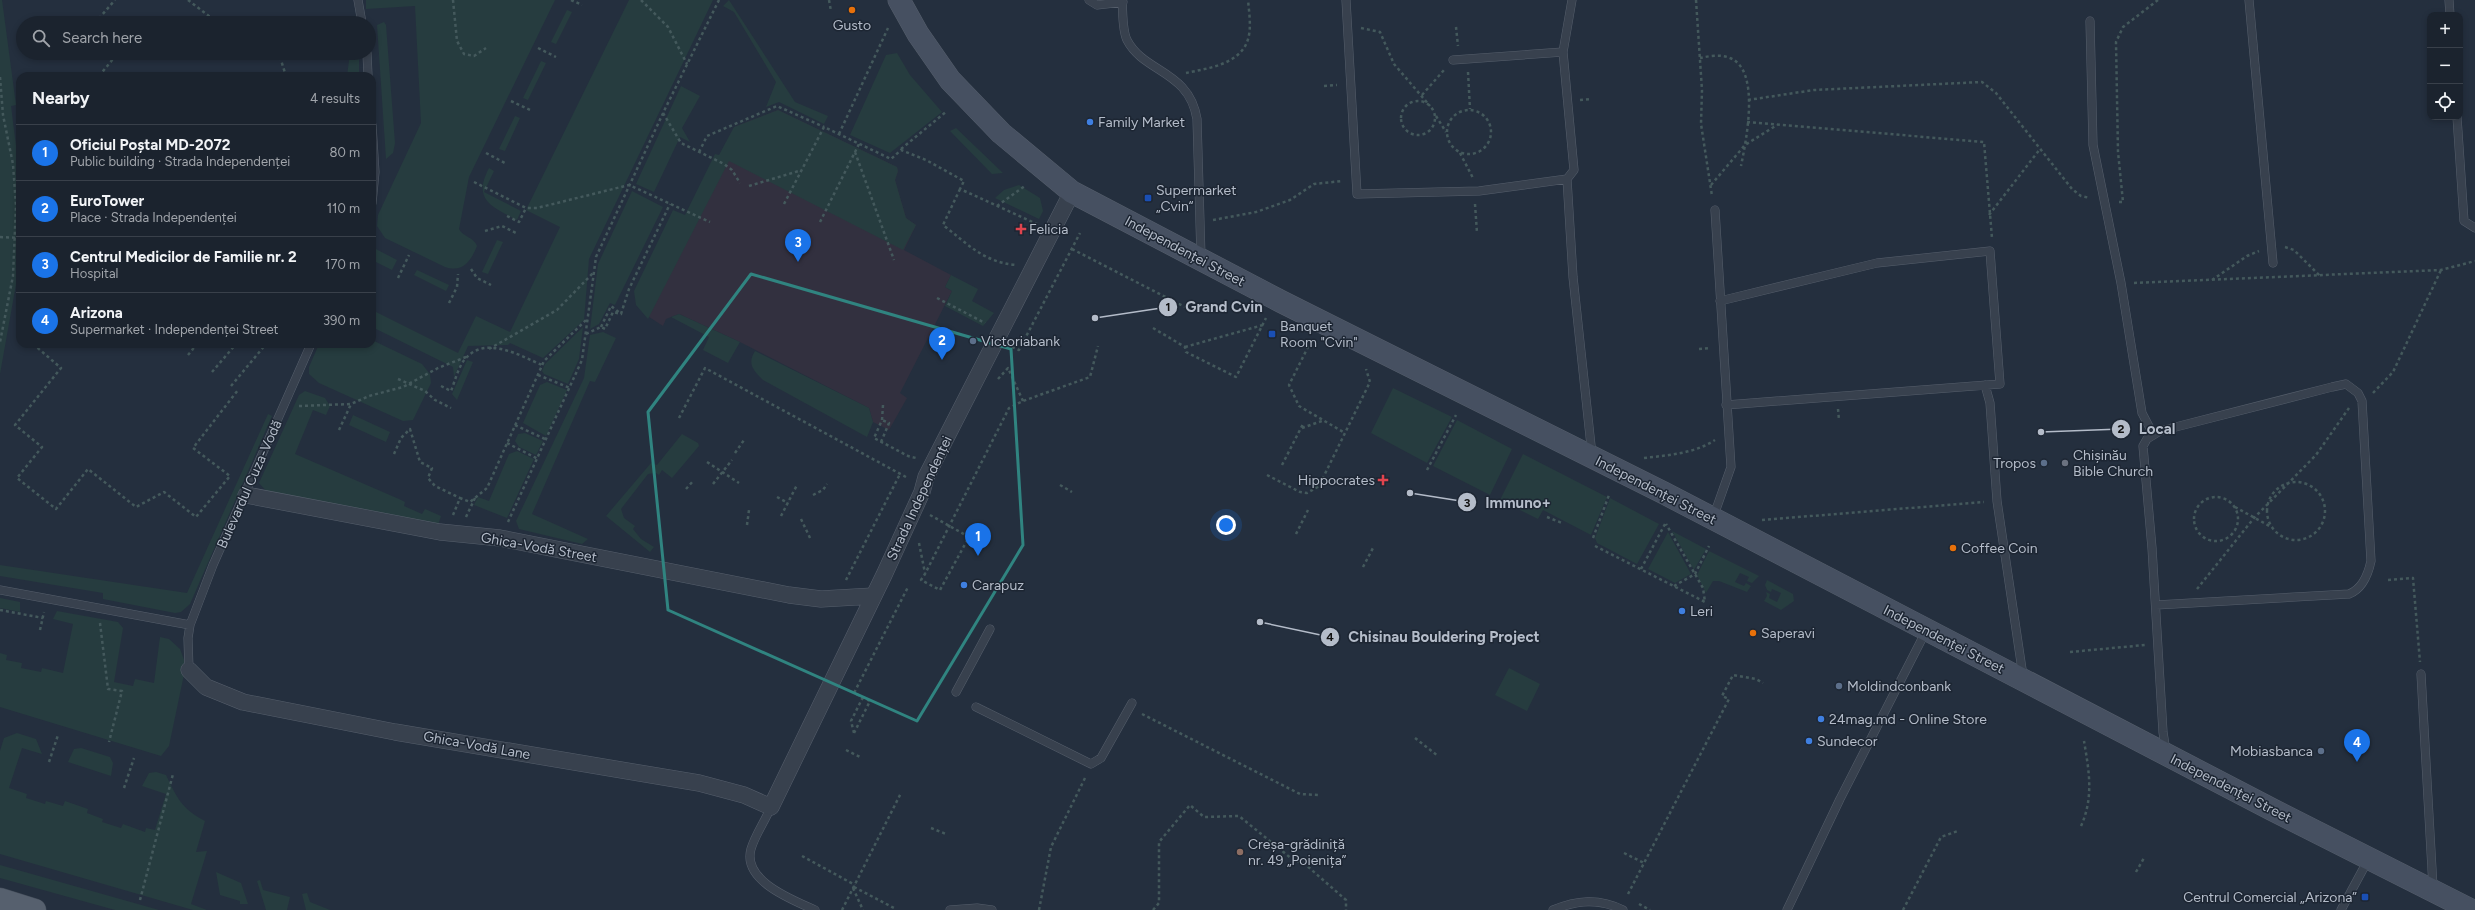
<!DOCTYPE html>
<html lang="en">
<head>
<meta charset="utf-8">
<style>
  :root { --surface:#1b232e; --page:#282f3a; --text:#f1f3f6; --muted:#a0a4aa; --line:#39404a; --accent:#1a73e8 }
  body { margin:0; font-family:Figtree,sans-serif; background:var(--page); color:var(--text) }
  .controls { position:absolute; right:12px; top:12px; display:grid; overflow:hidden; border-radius:8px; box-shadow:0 2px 6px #0003 }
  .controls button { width:36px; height:36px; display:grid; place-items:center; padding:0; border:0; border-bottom:1px solid var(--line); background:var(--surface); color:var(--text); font:20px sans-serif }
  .you { position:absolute; left:1226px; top:525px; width:14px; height:14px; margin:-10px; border:3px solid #fff; border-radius:50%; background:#1a73e8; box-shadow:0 0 0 6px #1a73e833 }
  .badge { display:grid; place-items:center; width:26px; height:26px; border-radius:50%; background:var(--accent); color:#fff; font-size:13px; font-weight:700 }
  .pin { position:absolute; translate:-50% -33px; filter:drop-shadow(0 1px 2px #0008) }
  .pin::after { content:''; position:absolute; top:21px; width:14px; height:12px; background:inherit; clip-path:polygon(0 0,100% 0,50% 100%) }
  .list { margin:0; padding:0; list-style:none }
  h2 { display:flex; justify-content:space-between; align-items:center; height:52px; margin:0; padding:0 16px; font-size:17px }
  h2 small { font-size:13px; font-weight:400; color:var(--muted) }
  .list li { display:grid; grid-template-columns:26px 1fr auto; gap:12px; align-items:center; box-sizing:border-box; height:56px; padding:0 16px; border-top:1px solid var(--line) }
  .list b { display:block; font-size:15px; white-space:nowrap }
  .list p { margin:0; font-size:13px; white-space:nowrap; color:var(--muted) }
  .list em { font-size:13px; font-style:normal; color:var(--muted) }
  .icon { flex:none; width:22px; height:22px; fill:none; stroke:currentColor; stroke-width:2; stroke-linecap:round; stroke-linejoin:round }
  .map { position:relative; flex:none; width:2475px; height:910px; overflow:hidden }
  .search { position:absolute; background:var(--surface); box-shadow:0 2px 6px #0003; left:16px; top:16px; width:360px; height:44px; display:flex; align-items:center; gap:10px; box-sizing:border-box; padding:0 14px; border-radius:22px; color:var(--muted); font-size:15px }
  .panel { position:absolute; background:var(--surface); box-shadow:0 2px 6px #0003; left:16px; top:72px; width:360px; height:276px; border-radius:12px }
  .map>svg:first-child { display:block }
  .medical { fill:#32303f }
  .green { fill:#263c3f }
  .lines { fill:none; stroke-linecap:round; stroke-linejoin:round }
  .lane-casing { stroke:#565f6c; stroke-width:9 }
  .street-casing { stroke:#565f6c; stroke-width:17 }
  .secondary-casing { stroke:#565f6c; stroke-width:23 }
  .primary-casing { stroke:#414a57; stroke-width:23 }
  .path { stroke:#44595c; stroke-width:2.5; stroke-dasharray:3 3; stroke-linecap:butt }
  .lane { stroke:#38414e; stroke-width:8 }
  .street { stroke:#38414e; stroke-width:16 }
  .secondary { stroke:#465061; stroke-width:22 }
  .primary { stroke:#56606e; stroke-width:22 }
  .marked { fill:none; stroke:#308480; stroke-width:3; stroke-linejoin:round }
  .food-dot { fill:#e8710a; stroke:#1d2633; stroke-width:1.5 }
  .shop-dot { fill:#3f7fe0; stroke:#1d2633; stroke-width:1.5 }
  .transit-dot { fill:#1a4fb4; stroke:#1d2633; stroke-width:1.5 }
  .health-dot { fill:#e0444e; stroke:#1d2633; stroke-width:1.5 }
  .service-dot { fill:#5c6f8a; stroke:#1d2633; stroke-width:1.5 }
  .worship-dot { fill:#6b7280; stroke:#1d2633; stroke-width:1.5 }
  .education-dot { fill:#8d6e63; stroke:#1d2633; stroke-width:1.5 }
  .labels { text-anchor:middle; stroke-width:3; stroke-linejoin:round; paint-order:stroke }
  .poi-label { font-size:14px; fill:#b4bcc9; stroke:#1d2633; text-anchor:start }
  .street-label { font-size:14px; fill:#b4bcc9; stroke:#1d2633 }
  .leader { fill:none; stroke:#b4bcc9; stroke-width:1.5 }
  .callout-dot { fill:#b4bcc9; stroke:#1d2633; stroke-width:1.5 }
  .mark-label { font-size:12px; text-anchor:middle; font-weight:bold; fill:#111 }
  .callout-label { font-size:15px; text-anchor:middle; font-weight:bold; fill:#b4bcc9; stroke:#1d2633; stroke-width:3; stroke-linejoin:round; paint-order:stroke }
</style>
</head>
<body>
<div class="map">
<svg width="2475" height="910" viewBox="0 0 2475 910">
  <rect width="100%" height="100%" fill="#242f3e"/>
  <!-- medical -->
  <path class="medical" d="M778 110 897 167 898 171 895 180 906 218 916 225 904 250 951 275 945 287 952 291 900 393 907 398 889 430 873 422 869 408 740 342 679 314 666 319 663 326 643 313 734 127Z"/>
  <!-- green -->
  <path class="green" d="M0 0H2L16 105 11 106 20 177V262L0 374Z
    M366 0H555L469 177 459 229C463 237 474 237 477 246 471 261 463 273 445 267L385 238 377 226 378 215 421 123 415 6 366 9Z
    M629 0H713L589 259 584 320 543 358 510 343 508 345 468 346 454 377 453 367 372 327V310L458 353 476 316 510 332 560 227 526 210Z
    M729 0 795 102 828 116 824 124 779 102 766 107 776 82 734 12 723 6Z
    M567 10 572 12 556 44 551 42Z
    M384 22 386 25 395 143 393 153 386 159 377 25Z
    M350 53H359V76H347Z
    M897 53 910 75 942 112 890 153 850 135 886 55Z
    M541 61 546 63 528 100 523 98Z
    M681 86 700 96 682 128 690 142 680 137 654 192 636 184Z
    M778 110 897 167 898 171 895 180 906 218 916 225 903 250 729 161 648 319 636 305 634 291 673 210 685 215 715 154 719 155 734 127Z
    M515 116 520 118 505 151 499 149Z
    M956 128 1003 173 992 174 950 131Z
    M489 168 494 171 484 192 521 211 517 220C492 207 472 200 489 168Z
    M1019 185 1040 198 1043 211 1039 219 995 198 1004 190Z
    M632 191 663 207 615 305 610 303 599 324 590 329 598 264Z
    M497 240 503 242 488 274 482 272Z
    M372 247 397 260 392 270 372 260Z
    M417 270 449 285 446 291 414 275Z
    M951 275 978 289 972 301 994 313 983 326 945 306 952 291 945 287Z
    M679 314 740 342 728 363 703 350 709 337 671 317Z
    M583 327 579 359 568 384 544 374 542 371 545 364Z
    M603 332 616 338 595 382 590 381 532 514 588 539 582 544 519 529 516 521 584 378 590 335Z
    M372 340 422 364 430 374 431 383 413 420 403 421 319 383 309 374V367L319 344H372Z
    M755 351 869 408 873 422 867 437 763 380C753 370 747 364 755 351Z
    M467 360 473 362 457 400 452 394Z
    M547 382 567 390 546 436 523 423 540 385Z
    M1393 388 1452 417 1427 463 1371 433Z
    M305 391 325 398 330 406 326 415 313 410 295 454 399 499 405 502 404 506 422 514 425 509 441 516 438 525 268 493 259 483 299 395Z
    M268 414 272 416 190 604 181 612 175 613 103 599V593L0 576V565L187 593Z
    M353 415 390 432 386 442 349 425Z
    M1457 420 1512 449 1490 495 1433 466Z
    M525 433 543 441 536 455 519 447 515 441 518 434Z
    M682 434 698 443 699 446 672 478 662 470 659 475 656 473 648 474 621 509 624 518 635 526 633 529 641 539 654 547 650 552 606 516 651 463 657 465Z
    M517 451 534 459 507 518 474 505 478 497 489 501 509 454Z
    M1523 454 1607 497 1591 535 1543 510 1538 519 1500 500Z
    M1610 498 1659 524 1637 564 1597 543 1595 538Z
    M1672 531 1706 549 1694 570Z
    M1668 532 1691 574 1675 583 1648 569Z
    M1709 551 1759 576 1752 583 1747 581 1749 577 1740 573 1735 582 1744 586 1746 583 1751 586 1747 592 1719 581H1713L1706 593 1697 575Z
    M1767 580 1793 594 1794 601 1781 610 1764 601 1767 596 1766 592 1770 594 1769 598 1777 602 1781 593 1772 589 1771 592 1767 590 1765 585Z
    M0 598 20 602V612L0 608Z
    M57 611 118 622 123 628 114 682 133 686 135 679 154 683 160 637 169 639 180 649 186 665 169 746 161 756 0 707V653L7 655 6 660 22 663 21 668 41 672 42 668 63 673 73 624 53 619Z
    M1509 668 1540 684 1527 711 1495 695Z
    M17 733 36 739 42 754 22 748 9 788 27 794 26 798 45 804 46 801 63 806 65 801 88 809 87 813 103 819 102 822 121 828 123 824 145 832 146 828 155 830 166 794 142 786 149 773 156 772 166 775C177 798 182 809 205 821L196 852 207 851 191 904 207 910H193L0 854V751L4 738Z
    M81 748 110 757 113 763 111 776 68 762 74 749Z
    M0 865 159 910H115L0 878Z
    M216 872 241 883 248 904H240V901L220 895Z
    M260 880 263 890 290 897 287 910H266L257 881Z
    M307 893 310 902 330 910H306L302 894Z"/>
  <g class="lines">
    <defs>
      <path id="lane" d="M358 0 362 23
        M1089 0 1097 5 1123 2
        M1122 0C1123 11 1122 30 1127 40 1144 73 1189 70 1197 119L1201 257
        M1346 0 1357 194 1479 191 1567 179 1574 170 1563 52 1572 0
        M2249 0 2273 263
        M2449 0 2450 15
        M2090 21 2093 145 2121 283 2142 413 2153 434
        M367 53 368 76
        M1453 60 1563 52
        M2457 117 2464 221 2475 228
        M372 125 375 172 372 203
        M1567 179 1573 277 1592 455
        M1720 301 1877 263 1990 251 2000 384 1726 405
        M1985 385 1990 403 1997 501 2023 676
        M1713 518 1731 467 1715 210
        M0 590 190 625
        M2156 605 2349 594C2362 589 2368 575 2371 561L2362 401 2358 393 2346 384 2332 387 2160 431 2147 439 2143 446 2152 548 2163 732 2166 752
        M189 670 188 638 190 625 213 565 311 344
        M2421 674 2433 887
        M956 692 990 629
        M976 707 1091 764 1101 758 1132 703
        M771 807C765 821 755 835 751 849 742 881 793 900 815 910
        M950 910 977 908 992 910
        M1553 910C1577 900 1599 898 1623 910
        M1787 910 1840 799 1926 631
        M2341 910 2368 860"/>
      <path id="street" d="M246 495 440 532 500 538 789 595 821 599 873 596
        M189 670 206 687 243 702 395 732 699 783 744 795 771 807 884 575 922 492 926 477 1072 192"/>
      <path id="secondary" d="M899 0 918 34 950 80 1001 133 1072 192 1282 302 1664 493 2271 809 2471 910"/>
      <path id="primary" d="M0 899 35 910"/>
    </defs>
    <!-- lane casing -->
    <use href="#lane" class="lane-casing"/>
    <!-- street casing -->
    <use href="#street" class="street-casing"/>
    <!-- secondary casing -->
    <use href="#secondary" class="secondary-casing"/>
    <!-- primary casing -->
    <use href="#primary" class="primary-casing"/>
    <!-- path -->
    <path class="path" d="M188 0 218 23
      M453 0 457 41 464 54 474 56 486 48
      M571 0 582 5
      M641 0 668 27 687 64
      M829 0 831 11
      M1696 0 1702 90 1701 124 1712 196
      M95 23 115 0
      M1456 27 1458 46
      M1361 28 1380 32 1394 64 1430 106
      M538 48 556 57
      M280 57 286 76
      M1700 58C1709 56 1721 54 1730 58 1761 70 1746 141 1741 166
      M1468 72 1470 109
      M1186 73C1209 68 1244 64 1249 35 1251 24 1249 11 1248 0
      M99 76 118 53
      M0 77 3 115 13 164 16 206 13 276 0 342
      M1324 86 1337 85
      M1422 95 1444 70
      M1580 100 1591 99
      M1748 100 1814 90 1982 82 1996 93 2072 189 2081 196 2090 198
      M511 101 530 110
      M1401 118a17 17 0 1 1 34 0a17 17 0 1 1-34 0Z
      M1447 132a22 22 0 1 1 44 0a22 22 0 1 1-44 0Z
      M663 113 681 143 724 164 732 170 740 183
      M1436 116 1446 132
      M1747 122 1984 142 1992 238
      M839 134 888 28
      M901 149 947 111
      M699 152 707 136 777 106 824 127
      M855 152 894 260
      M486 153 505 163
      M1460 153 1473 178
      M474 182 526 208H537L629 185 710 222
      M1711 185 1745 145 1777 125
      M749 186 802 170
      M960 189 943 225C968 244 983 262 1016 265
      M2119 202H2123L2118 152 2116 42 2123 27 2158 0
      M784 204 824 127 891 159 901 150 926 160 964 181 960 189 1037 224
      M1475 204 1477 233
      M997 206 1026 185
      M1989 215 2040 149
      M507 216 519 222 526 208
      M1213 220 1256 212 1290 200 1314 184 1342 181
      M820 222 859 144
      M485 231 502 226 516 233
      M0 237 20 238
      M2285 247 2294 250 2320 276
      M1072 249 1185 307
      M471 269 477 278 491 285
      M398 278 409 255
      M2212 280 2247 256 2259 251
      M2134 283 2441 270 2475 261
      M937 298 985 323
      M449 303 457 287 458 274
      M601 327 611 306 621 314
      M1153 328 1185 347 1186 352 1236 377 1266 318
      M586 334 601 327 605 329 613 312 621 314 629 289 670 204
      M1311 341 1289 385 1299 406 1345 433
      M33 344 61 368 15 425 42 447 17 478 56 509 88 469 136 507 164 492 196 517 230 476 193 448 238 390
      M174 344 178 347
      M1012 347 1019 350 1080 233
      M1185 347 1263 325
      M489 349 557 310 594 272
      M1699 349 1710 348
      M188 355 197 344
      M212 372 236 344
      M538 375 570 388
      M398 379 425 391 435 400 451 408
      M998 379 1008 368 1023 401
      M231 386 266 344
      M441 386 451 391C455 381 459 364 467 357 487 336 521 356 542 365
      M2373 393 2393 372 2441 270
      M883 405 882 420 874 438 908 456 916 458
      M299 406 351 404 369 396 403 387 438 368 466 357
      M1838 409 1839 420
      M679 418 705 368 906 477
      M515 425 547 440
      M1302 428 1322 421
      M339 430 351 404
      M881 442 889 423 882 420
      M507 443 538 459
      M735 453 744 440
      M394 454 401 438 410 429 420 462 432 468 428 478 435 486 460 498
      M1644 458C1669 455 1693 454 1715 440
      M707 462 739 483
      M1282 465 1303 424
      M1427 470 1456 415
      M1267 475 1300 492 1307 493 1319 486 1370 382 1366 369
      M2267 511a29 29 0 1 1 58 0a29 29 0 1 1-58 0Z
      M713 484 732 460
      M1060 485 1072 492
      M686 489 694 480
      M813 495 823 490 827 484
      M2194 519a22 22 0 1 1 44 0a22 22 0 1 1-44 0Z
      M777 497 788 503
      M2235 507 2273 528
      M453 515 460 498 470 502 487 488 544 361 587 319
      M930 515 969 537 940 590 921 580 925 574 1009 408 1023 401 1090 377 1098 346
      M781 516 797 485
      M466 517 475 498
      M1547 517 1562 523
      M801 519 811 540
      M1762 520 1984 502
      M508 522 582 360 596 257 665 109 719 0
      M747 525 749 510
      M1296 534 1308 510
      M1593 538 1609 495
      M919 543 925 573
      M1595 546 1705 602 1703 588 1666 524
      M1363 567 1374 546
      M1641 569 1665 524
      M846 580 900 474
      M2388 580 2413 578 2420 662
      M1674 586 1695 574 1709 546
      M2197 589 2254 518 2316 455 2349 408
      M0 610 43 618
      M100 623 108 689 122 691 109 742
      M40 630 44 612
      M2070 652 2145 645
      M1142 714 1300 794 1318 795
      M854 733 870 701 854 693 908 587
      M854 733 851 721 863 697
      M1415 738 1438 756
      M846 750 862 758
      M49 762 58 735
      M124 788 134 758
      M2081 826C2094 797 2089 771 2084 741
      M931 828 946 834
      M1624 853 1644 863
      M802 856 855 885
      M2136 872 2144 858
      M854 887 894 908
      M853 888 863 910
      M1628 894 1729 699 1722 696 1733 675 1756 679 1763 683
      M140 900 173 774
      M1639 904 1650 910
      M842 910 901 793
      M1039 910 1051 847 1086 776
      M1153 910 1159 903V842L1190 805 1204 817 1239 816 1292 859 1306 865 1346 900V910
      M1903 910 1941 837 1958 831"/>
    <!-- lane -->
    <use href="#lane" class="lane"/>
    <!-- street -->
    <use href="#street" class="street"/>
    <!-- secondary -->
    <use href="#secondary" class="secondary"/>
    <!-- primary -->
    <use href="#primary" class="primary"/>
  </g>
  <!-- marked area -->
  <path class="marked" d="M751 274 1011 349 1023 545 917 721 668 610 648 412Z"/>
  <!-- markers -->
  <g class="food-dot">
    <circle cx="852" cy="10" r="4"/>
    <circle cx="1953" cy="548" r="4"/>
    <circle cx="1753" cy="633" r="4"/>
  </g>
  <g class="shop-dot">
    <circle cx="1090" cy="122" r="4"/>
    <circle cx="964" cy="585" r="4"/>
    <circle cx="1682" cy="611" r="4"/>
    <circle cx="1821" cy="719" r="4"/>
    <circle cx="1809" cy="741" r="4"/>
  </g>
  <g class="transit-dot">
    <rect x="1144" y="194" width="8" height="8" rx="2"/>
    <rect x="1268" y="330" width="8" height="8" rx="2"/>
    <rect x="2361" y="893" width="8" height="8" rx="2"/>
  </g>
  <g class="health-dot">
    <path d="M1019 223h4v4h4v4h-4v4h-4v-4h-4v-4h4z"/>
    <path d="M1381 474h4v4h4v4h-4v4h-4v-4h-4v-4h4z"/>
  </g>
  <g class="service-dot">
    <circle cx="973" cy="341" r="4"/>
    <circle cx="2044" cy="463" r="4"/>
    <circle cx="1839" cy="686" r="4"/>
    <circle cx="2321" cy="751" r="4"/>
  </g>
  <circle class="worship-dot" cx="2065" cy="463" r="4"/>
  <circle class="education-dot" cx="1240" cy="852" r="4"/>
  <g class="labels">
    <!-- poi labels -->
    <g class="poi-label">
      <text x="852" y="30" text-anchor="middle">Gusto</text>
      <text x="1098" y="127">Family Market</text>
      <text x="1156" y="195">Supermarket<tspan x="1156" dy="16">„Cvin“</tspan></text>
      <text x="1029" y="234">Felicia</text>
      <text x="1280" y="331">Banquet<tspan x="1280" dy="16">Room "Cvin"</tspan></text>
      <text x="981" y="346">Victoriabank</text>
      <text x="2073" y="460">Chișinău<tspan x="2073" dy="16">Bible Church</tspan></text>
      <text x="2036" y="468" text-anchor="end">Tropos</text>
      <text x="1375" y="485" text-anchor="end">Hippocrates</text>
      <text x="1961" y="553">Coffee Coin</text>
      <text x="972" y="590">Carapuz</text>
      <text x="1690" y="616">Leri</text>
      <text x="1761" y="638">Saperavi</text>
      <text x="1847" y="691">Moldindconbank</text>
      <text x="1829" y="724">24mag.md - Online Store</text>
      <text x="1817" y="746">Sundecor</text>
      <text x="2313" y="756" text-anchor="end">Mobiasbanca</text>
      <text x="1248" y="849">Creșa-grădiniță<tspan x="1248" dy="16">nr. 49 „Poienița”</tspan></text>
      <text x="2357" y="902" text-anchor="end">Centrul Comercial „Arizona”</text>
    </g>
    <!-- street labels -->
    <g class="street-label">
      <text transform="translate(1185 251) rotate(28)" y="5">Independenței Street</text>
      <text transform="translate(249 484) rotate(-66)" y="5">Bulevardul Cuza-Vodă</text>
      <text transform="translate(1656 490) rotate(27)" y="5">Independenței Street</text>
      <text transform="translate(919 498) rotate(-65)" y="5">Strada Independenței</text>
      <text transform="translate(539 547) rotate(10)" y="5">Ghica-Vodă Street</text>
      <text transform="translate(1944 639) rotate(27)" y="5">Independenței Street</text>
      <text transform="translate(477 745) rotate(10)" y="5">Ghica-Vodă Lane</text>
      <text transform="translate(2231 788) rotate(27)" y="5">Independenței Street</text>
    </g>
  </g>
  <!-- callouts -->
  <path class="leader" d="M1095 318L1168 307M2041 432L2121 429M1410 493L1467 502M1260 622L1330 637"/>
  <g class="callout-dot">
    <circle cx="1095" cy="318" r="4"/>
    <circle cx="2041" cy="432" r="4"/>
    <circle cx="1410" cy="493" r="4"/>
    <circle cx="1260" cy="622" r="4"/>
    <circle cx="1168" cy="307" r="10"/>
    <circle cx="2121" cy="429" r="10"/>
    <circle cx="1467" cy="502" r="10"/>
    <circle cx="1330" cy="637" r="10"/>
  </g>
  <g class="mark-label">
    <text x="1168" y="311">1</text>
    <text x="2121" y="433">2</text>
    <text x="1467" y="507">3</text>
    <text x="1330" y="641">4</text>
  </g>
  <g class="callout-label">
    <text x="1224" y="312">Grand Cvin</text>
    <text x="2157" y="434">Local</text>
    <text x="1518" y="508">Immuno+</text>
    <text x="1444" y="642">Chisinau Bouldering Project</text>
  </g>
</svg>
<div class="controls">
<button>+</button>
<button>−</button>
<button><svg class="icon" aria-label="locate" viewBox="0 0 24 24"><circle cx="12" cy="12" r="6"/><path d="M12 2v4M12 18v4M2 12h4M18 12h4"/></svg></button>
</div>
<div class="you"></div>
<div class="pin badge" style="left:978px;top:556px">1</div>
<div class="pin badge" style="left:942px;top:360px">2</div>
<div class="pin badge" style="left:798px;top:262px">3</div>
<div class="pin badge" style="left:2357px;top:762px">4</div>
<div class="search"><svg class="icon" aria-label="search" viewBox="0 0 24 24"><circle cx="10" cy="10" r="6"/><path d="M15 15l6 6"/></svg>Search here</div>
<section class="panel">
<h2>Nearby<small>4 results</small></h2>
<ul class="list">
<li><span class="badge">1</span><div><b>Oficiul Poștal MD-2072</b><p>Public building · Strada Independenței</p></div><em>80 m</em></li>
<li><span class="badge">2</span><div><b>EuroTower</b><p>Place · Strada Independenței</p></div><em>110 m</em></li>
<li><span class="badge">3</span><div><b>Centrul Medicilor de Familie nr. 2</b><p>Hospital</p></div><em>170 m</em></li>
<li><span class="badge">4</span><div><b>Arizona</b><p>Supermarket · Independenței Street</p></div><em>390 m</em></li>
</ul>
</section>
</div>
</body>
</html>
